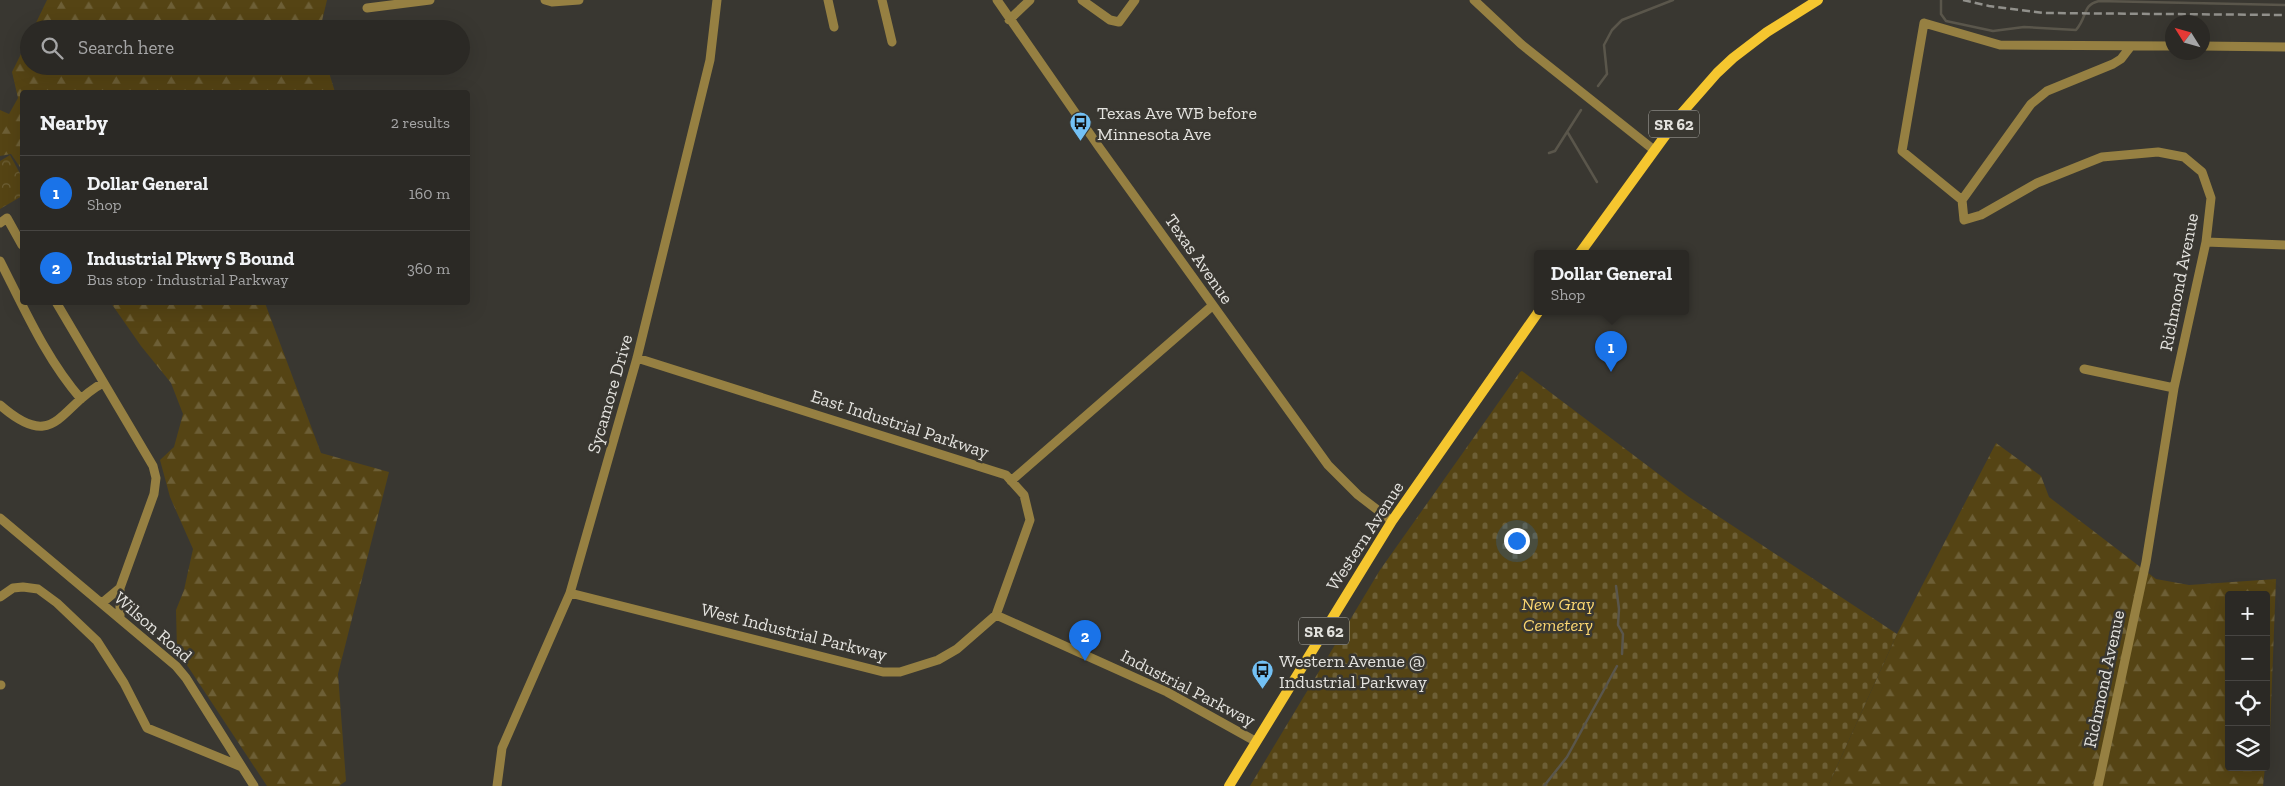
<!DOCTYPE html>
<html lang="en">
<head>
<meta charset="utf-8">
<style>
  :root { --surface:#2b2925; --page:#373532; --text:#f1f3f6; --muted:#a6a6a7; --line:#474542; --accent:#1a73e8 }
  body { margin:0; font-family:"Zilla Slab",serif; background:var(--page); color:var(--text) }
  .controls { position:absolute; right:15px; bottom:15px; display:grid; overflow:hidden; border-radius:5px; box-shadow:0 5px 20px #0002 }
  .controls button { width:45px; height:45px; display:grid; place-items:center; padding:0; border:0; border-bottom:1px solid var(--line); background:var(--surface); color:var(--text); font:25px sans-serif }
  .compass { position:absolute; left:2165px; top:15px; width:45px; height:45px; border-radius:50%; background:var(--surface); box-shadow:0 5px 20px #0002; rotate:307deg }
  .you { position:absolute; left:1516px; top:540px; width:18px; height:18px; margin:-12px; border:4px solid #fff; border-radius:50%; background:#1a73e8; box-shadow:0 0 0 8px #1a73e833 }
  .badge { display:grid; place-items:center; width:32px; height:32px; border-radius:50%; background:var(--accent); color:#fff; font-size:16px; font-weight:700 }
  .pin { position:absolute; translate:-50% -41px; filter:drop-shadow(0 1px 2px #0008) }
  .pin::after { content:''; position:absolute; top:26px; width:18px; height:15px; background:inherit; clip-path:polygon(0 0,100% 0,50% 100%) }
  .popup { position:absolute; left:1534px; top:250px; width:155px; height:65px; box-sizing:border-box; display:grid; place-content:center; border-radius:5px; background:var(--surface); filter:drop-shadow(0 1px 4px #0005); font-size:16px; white-space:nowrap; color:var(--muted) }
  .popup b { font-size:19px; color:var(--text) }
  .popup::after { content:''; position:absolute; left:50%; top:100%; margin-left:-10px; border:10px solid transparent; border-top-color:var(--surface) }
  .list { margin:0; padding:0; list-style:none }
  h2 { display:flex; justify-content:space-between; align-items:center; height:65px; margin:0; padding:0 20px; font-size:21px }
  h2 small { font-size:16px; font-weight:400; color:var(--muted) }
  .list li { display:grid; grid-template-columns:32px 1fr auto; gap:15px; align-items:center; box-sizing:border-box; height:75px; padding:0 20px; border-top:1px solid var(--line) }
  .list b { display:block; font-size:19px; white-space:nowrap }
  .list p { margin:0; font-size:16px; white-space:nowrap; color:var(--muted) }
  .list em { font-size:16px; font-style:normal; color:var(--muted) }
  .icon { flex:none; width:28px; height:28px; fill:none; stroke:currentColor; stroke-width:2; stroke-linecap:round; stroke-linejoin:round }
  .map { position:relative; flex:none; width:2285px; height:786px; overflow:hidden }
  .search { position:absolute; background:var(--surface); box-shadow:0 5px 20px #0002; left:20px; top:20px; width:450px; height:55px; display:flex; align-items:center; gap:12px; box-sizing:border-box; padding:0 18px; border-radius:28px; color:var(--muted); font-size:19px }
  .panel { position:absolute; background:var(--surface); box-shadow:0 5px 20px #0002; left:20px; top:90px; width:450px; height:215px; border-radius:5px }
  .map>svg:first-child { display:block }
  .forest { fill:url(#forest-firs) }
  .cemetery { fill:url(#cemetery-stones) }
  .park { fill:url(#park-crowns) }
  .lines { fill:none; stroke-linecap:round; stroke-linejoin:round }
  .stream { stroke:#5a564b; stroke-width:2.5 }
  .minor { stroke:#968042; stroke-width:9 }
  .major { stroke:#f5c62f; stroke-width:10 }
  .rail { stroke:#91908b; stroke-width:2.5; stroke-dasharray:8 4; stroke-linecap:butt }
  .labels { text-anchor:middle; stroke-width:5; stroke-linejoin:round; paint-order:stroke }
  .shield { fill:#393731; stroke:#b0afaa; stroke-width:1 }
  .shield-label { font-size:16px; font-weight:bold; fill:#e3e2de }
  .poi-label { font-size:18px; fill:#e3e2de; stroke:#393731; text-anchor:start }
  .street-label { font-size:18px; fill:#e3e2de; stroke:#393731 }
  .park-label { font-size:18px; font-style:italic; fill:#fcd771; stroke:#393731 }
</style>
</head>
<body>
<div class="map">
<svg width="2285" height="786" viewBox="0 0 2285 786">
  <defs>
    <pattern id="forest-firs" width="22" height="20" patternUnits="userSpaceOnUse" patternTransform="scale(1.25)"><rect width="22" height="20" fill="#554414"/><path d="M5 1l3.5 6h-7zM16 11l3.5 6h-7z" fill="#6d5f36"/></pattern>
    <pattern id="cemetery-stones" width="16" height="16" patternUnits="userSpaceOnUse" patternTransform="scale(1.25)"><rect width="16" height="16" fill="#554414"/><path d="M2 7V4a2 2 0 0 1 4 0v3zM10 15v-3a2 2 0 0 1 4 0v3z" fill="#6d5f36"/></pattern>
    <pattern id="park-crowns" width="20" height="18" patternUnits="userSpaceOnUse" patternTransform="scale(1.25)"><rect width="20" height="18" fill="#554414"/><path d="M2 6a3 3 0 1 1 6 0M12 15a3 3 0 1 1 6 0" fill="none" stroke="#6d5f36"/></pattern>
  </defs>
  <rect width="100%" height="100%" fill="#393731"/>
  <!-- forest -->
  <path class="forest" d="M47 0H327L320 29H33Z
    M29 38V66H327L335 92H22V170L11 154 0 156V110L9 114 18 98 12 72Z
    M111 303H265L321 453 389 472 338 674 346 781 339 786H267L177 650 176 610 184 590 193 549 170 497 160 460 174 447 183 414 171 383 141 346Z
    M1996 443 2041 476 2049 497 2156 579 2189 585 2276 579 2270 733 2266 760V595H2229V767H2265L2263 786H1828L1897 634Z"/>
  <!-- cemetery -->
  <path class="cemetery" d="M1522 371 1689 497 1897 634 1828 786H1250L1380 570 1520 372Z"/>
  <!-- park -->
  <path class="park" d="M10 155 22 177V196L0 209V161Z"/>
  <g class="lines">
    <!-- stream -->
    <path class="stream" d="M1941 0V14L1946 21 1993 31 2024 27 2076 30C2088 16 2082 5 2099 1L2285 5
      M1598 86 1607 74 1604 45 1612 30 1622 20 1673 0
      M1568 133 1597 182
      M1549 153 1555 151 1581 110
      M1616 586 1619 609 1618 625 1623 634 1622 654
      M1544 786 1567 757 1617 666"/>
    <!-- minor -->
    <path class="minor" d="M545 0 552 2 579 0
      M828 0 834 27
      M882 0 892 42
      M997 0 1099 147 1328 465 1358 495 1392 521
      M1082 0 1110 20 1119 22 1135 0
      M1474 0 1521 44 1654 150
      M367 8 430 0
      M1009 20 1030 0
      M2202 46 2285 47
      M1962 200 1902 151 1924 23 2000 45 2172 46
      M0 223 7 218 22 245
      M2206 242 2285 245
      M0 261C24 308 46 359 81 399
      M56 302 153 466 156 478 154 494 120 588 102 603
      M2084 369 2174 388
      M0 405C56 454 59 406 103 383
      M1011 481 1212 306
      M0 518 176 666 186 678 254 786
      M570 593 883 672H900L938 660 957 649 996 615 1030 520 1024 495 1006 475 637 358
      M0 597 13 588 23 587 38 589 57 603 97 641 124 683 147 728 242 767
      M996 615 1167 692 1255 741
      M120 619V588
      M0 685H1
      M497 786 502 748 570 593 637 358 710 60 717 0
      M2098 786 2146 562 2174 388 2206 242 2211 198 2202 172 2184 157 2158 152 2102 157 2037 183 1981 215 1964 220 1962 200 2031 104 2047 91 2113 64 2121 59 2131 46"/>
    <!-- major -->
    <path class="major" d="M1580 253 1681 114 1717 73 1733 58 1767 32 1818 0
      M1229 786 1392 521 1539 311"/>
    <!-- rail -->
    <path class="rail" d="M1963 0 1989 6 2043 13 2285 15"/>
  </g>
  <!-- icons -->
  <defs>
    <symbol id="bus-pin" viewBox="-11 -11 22 30"><path d="M0 17L-7.5 6A9.5 9.5 0 1 1 7.5 6Z" fill="#73c1f5" stroke="#393731"/><path d="M-5-6H5V4H4V6H2V4H-2V6H-4V4H-5ZM-3.5-4V0h7V-4ZM-3.5 1.2v1.5H-2V1.2ZM2 1.2v1.5H3.5V1.2Z" fill="#111"/></symbol>
  </defs>
  <g fill-rule="evenodd">
    <use href="#bus-pin" x="1068" y="110" width="25" height="34"/>
    <use href="#bus-pin" x="1250" y="658" width="25" height="34"/>
  </g>
  <g class="labels">
    <!-- shield labels -->
    <g class="shield">
      <rect x="1649" y="110.5" width="50" height="27" rx="4"/>
      <rect x="1299" y="617.5" width="50" height="27" rx="4"/>
    </g>
    <g class="shield-label">
      <text x="1674" y="130">SR 62</text>
      <text x="1324" y="637">SR 62</text>
    </g>
    <!-- poi labels -->
    <g class="poi-label">
      <text x="1097" y="119">Texas Ave WB before<tspan x="1097" dy="21">Minnesota Ave</tspan></text>
      <text x="1279" y="667">Western Avenue @<tspan x="1279" dy="21">Industrial Parkway</tspan></text>
    </g>
    <!-- street labels -->
    <g class="street-label">
      <text transform="translate(1199 259) rotate(55)" y="6">Texas Avenue</text>
      <text transform="translate(2179 282) rotate(-79)" y="6">Richmond Avenue</text>
      <text transform="translate(610 394) rotate(-74)" y="6">Sycamore Drive</text>
      <text transform="translate(900 424) rotate(18)" y="6">East Industrial Parkway</text>
      <text transform="translate(1365 536) rotate(-57)" y="6">Western Avenue</text>
      <text transform="translate(153 627) rotate(41)" y="6">Wilson Road</text>
      <text transform="translate(794 632) rotate(14)" y="6">West Industrial Parkway</text>
      <text transform="translate(2104 679) rotate(-78)" y="6">Richmond Avenue</text>
      <text transform="translate(1188 688) rotate(27)" y="6">Industrial Parkway</text>
    </g>
    <!-- park labels -->
    <g class="park-label">
      <text x="1558" y="610">New Gray<tspan x="1558" dy="21">Cemetery</tspan></text>
    </g>
  </g>
</svg>
<div class="controls">
<button>+</button>
<button>−</button>
<button><svg class="icon" aria-label="locate" viewBox="0 0 24 24"><circle cx="12" cy="12" r="6"/><path d="M12 2v4M12 18v4M2 12h4M18 12h4"/></svg></button>
<button><svg class="icon" aria-label="layers" viewBox="0 0 24 24"><path d="M12 4l9 5-9 5-9-5zM3 14l9 5 9-5"/></svg></button>
</div>
<svg class="compass" viewBox="-18 -18 36 36"><path d="M0-13l5 13h-10z" fill="#e53935"/><path d="M0 13l5-13h-10z" fill="#a6a6a7"/></svg>
<div class="you"></div>
<div class="pin badge" style="left:1611px;top:372px">1</div>
<div class="popup"><b>Dollar General</b>Shop</div>
<div class="pin badge" style="left:1085px;top:661px">2</div>
<div class="search"><svg class="icon" aria-label="search" viewBox="0 0 24 24"><circle cx="10" cy="10" r="6"/><path d="M15 15l6 6"/></svg>Search here</div>
<section class="panel">
<h2>Nearby<small>2 results</small></h2>
<ul class="list">
<li><span class="badge">1</span><div><b>Dollar General</b><p>Shop</p></div><em>160 m</em></li>
<li><span class="badge">2</span><div><b>Industrial Pkwy S Bound</b><p>Bus stop · Industrial Parkway</p></div><em>360 m</em></li>
</ul>
</section>
</div>
</body>
</html>
